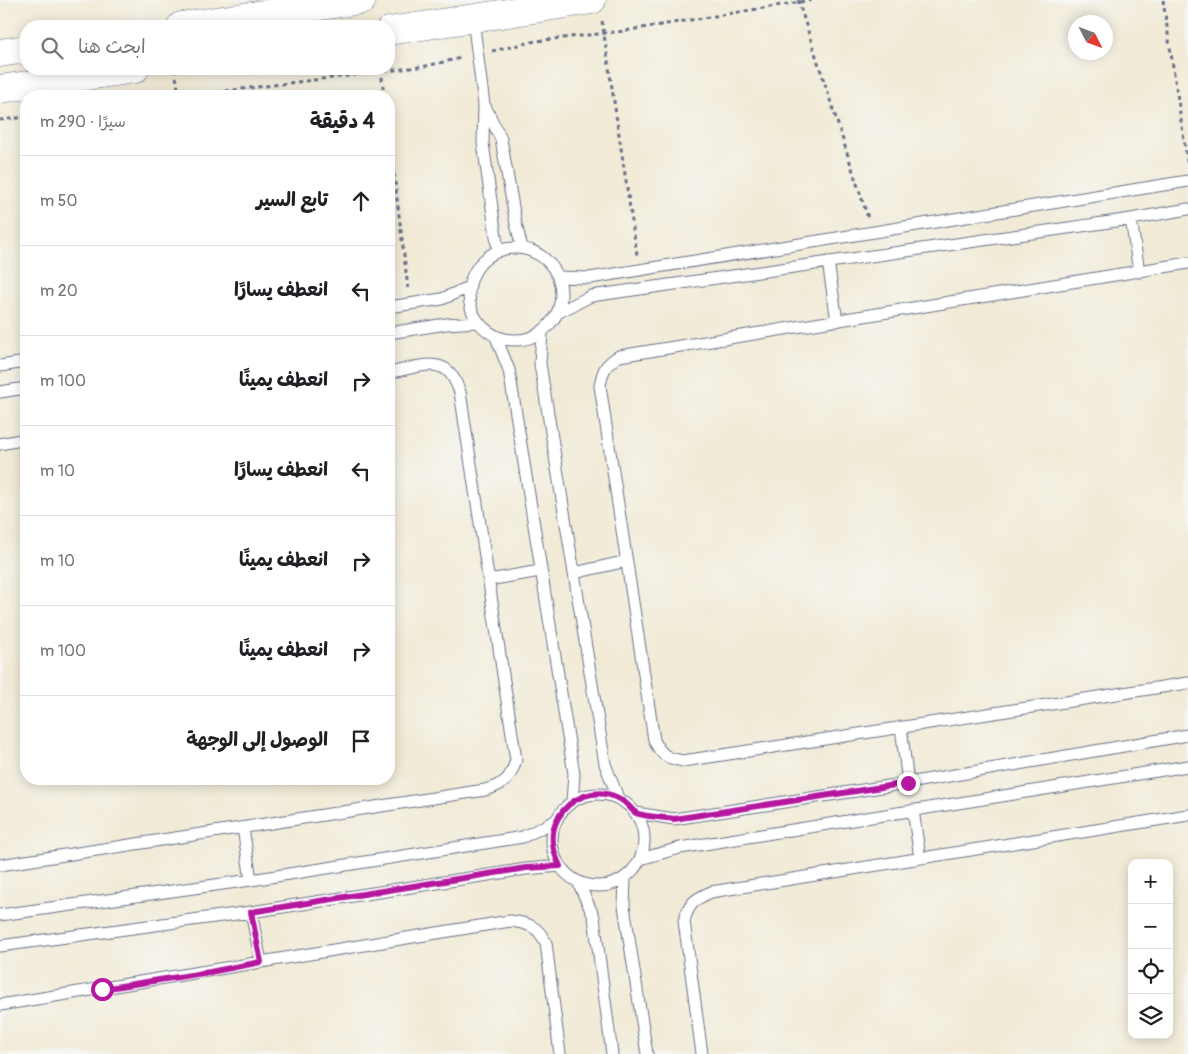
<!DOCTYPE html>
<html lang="ar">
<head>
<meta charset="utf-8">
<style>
  :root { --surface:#fff; --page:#f2f2f2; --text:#202124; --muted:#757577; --line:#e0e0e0 }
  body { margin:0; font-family:Pangolin,"Playpen Sans Arabic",sans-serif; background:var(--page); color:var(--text); direction:rtl }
  .controls { position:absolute; right:15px; bottom:15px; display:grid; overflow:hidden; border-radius:10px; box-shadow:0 2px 12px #0003 }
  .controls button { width:45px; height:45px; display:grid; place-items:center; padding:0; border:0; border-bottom:1px solid var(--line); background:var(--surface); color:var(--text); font:25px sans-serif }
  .compass { position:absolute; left:1068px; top:15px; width:45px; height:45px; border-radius:50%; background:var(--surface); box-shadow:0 2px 12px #0003; rotate:132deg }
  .stop { position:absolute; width:15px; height:15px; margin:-11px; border:4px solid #b5179e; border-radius:50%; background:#fff }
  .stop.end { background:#b5179e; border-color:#fff; box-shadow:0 1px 5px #0008 }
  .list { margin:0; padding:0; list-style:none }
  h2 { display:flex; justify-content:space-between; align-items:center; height:65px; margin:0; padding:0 20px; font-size:21px }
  h2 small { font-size:16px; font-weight:400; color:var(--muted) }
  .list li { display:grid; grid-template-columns:32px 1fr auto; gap:15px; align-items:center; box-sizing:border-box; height:90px; padding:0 20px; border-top:1px solid var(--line) }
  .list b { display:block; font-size:19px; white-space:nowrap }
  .list em { font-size:16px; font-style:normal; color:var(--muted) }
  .icon { flex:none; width:28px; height:28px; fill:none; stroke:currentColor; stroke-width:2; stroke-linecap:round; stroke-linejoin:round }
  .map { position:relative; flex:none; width:1188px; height:1054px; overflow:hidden; direction:ltr }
  .search { position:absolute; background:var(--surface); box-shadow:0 2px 12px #0003; left:20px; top:20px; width:375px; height:55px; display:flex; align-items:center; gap:12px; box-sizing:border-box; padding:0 18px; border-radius:20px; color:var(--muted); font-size:19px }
  .panel { position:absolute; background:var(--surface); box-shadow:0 2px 12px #0003; left:20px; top:90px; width:375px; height:695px; border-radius:20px; direction:rtl }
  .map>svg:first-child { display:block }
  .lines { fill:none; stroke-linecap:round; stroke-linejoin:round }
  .lane-casing { stroke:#667088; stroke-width:13 }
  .secondary-casing { stroke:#667088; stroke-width:29 }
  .path { stroke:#667088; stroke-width:3; stroke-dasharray:4 4; stroke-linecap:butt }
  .lane { stroke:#fff; stroke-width:11 }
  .secondary { stroke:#fff; stroke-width:28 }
  .route { stroke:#b5179e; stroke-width:6 }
</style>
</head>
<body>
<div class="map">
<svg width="1188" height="1054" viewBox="0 0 1188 1054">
  <rect width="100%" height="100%" fill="#f6f6f2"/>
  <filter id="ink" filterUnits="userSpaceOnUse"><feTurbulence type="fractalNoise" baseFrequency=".02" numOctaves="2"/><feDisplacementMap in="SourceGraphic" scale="10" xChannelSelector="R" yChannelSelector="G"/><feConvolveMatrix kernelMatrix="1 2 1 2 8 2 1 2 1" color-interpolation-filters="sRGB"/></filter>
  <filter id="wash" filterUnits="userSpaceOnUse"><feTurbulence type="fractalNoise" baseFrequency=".0096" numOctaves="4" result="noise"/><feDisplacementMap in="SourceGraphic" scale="20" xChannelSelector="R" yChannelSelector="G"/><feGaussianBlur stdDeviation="1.12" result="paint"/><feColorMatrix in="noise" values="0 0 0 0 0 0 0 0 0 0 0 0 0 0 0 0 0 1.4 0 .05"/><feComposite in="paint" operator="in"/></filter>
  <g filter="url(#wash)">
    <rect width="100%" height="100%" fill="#f1ead6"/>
  </g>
  <g filter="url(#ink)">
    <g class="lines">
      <defs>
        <path id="lane" d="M473 19 484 105 483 143 498 251
          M485 106 501 139 516 224 522 248
          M1131 219 1139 272
          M469 294a46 46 0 1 1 92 0a46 46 0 1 1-92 0Z
          M828 262 837 321
          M1188 263 619 356C605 365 603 369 600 386L654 740C661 755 666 758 683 761L1188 683
          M558 277 590 278 1188 181
          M389 307 442 299 469 287
          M557 313 591 296 1131 219 1188 209
          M542 332 540 364 605 764 618 798
          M389 333 446 324 477 322
          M496 337 509 370 574 774 572 802
          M0 366 26 362
          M0 392 26 388
          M0 444 26 439
          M574 573 627 561
          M489 580 540 571
          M901 727 908 783
          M552 840a46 46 0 1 1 92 0a46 46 0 1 1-92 0Z
          M913 810 920 858
          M636 813 674 819 908 783 1188 735
          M243 828 251 880
          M640 859 680 848 1188 766
          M0 865 485 790C505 784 510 780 516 760L460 392C457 385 454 376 448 371 433 358 406 370 389 373
          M625 878 624 906 647 1054
          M578 882 594 917 612 1054
          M251 912 261 962
          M0 915 251 880 523 837 557 820
          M0 946 251 912 526 869 560 866
          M0 1005C170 978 340 950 510 921 528 923 538 926 546 943L560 1054
          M702 1054 684 921C689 903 695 899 711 892L1188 815"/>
        <path id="secondary" d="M181 26 362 0
          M389 31 592 0
          M0 53 26 49
          M0 89 135 69"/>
      </defs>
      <!-- lane casing -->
      <use href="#lane" class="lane-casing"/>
      <!-- secondary casing -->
      <use href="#secondary" class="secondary-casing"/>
      <!-- path -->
      <path class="path" d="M798 0 868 218
        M1163 0 1188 167
        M602 21 637 255
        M492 51 536 41 624 31 812 0
        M175 69 179 96
        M381 69 384 96
        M186 96 426 66 461 58
        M0 120 26 117
        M389 134 408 288"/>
      <!-- lane -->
      <use href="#lane" class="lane"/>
      <!-- secondary -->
      <use href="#secondary" class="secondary"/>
    </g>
  </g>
  <g class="lines" filter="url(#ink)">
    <!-- route -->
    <path class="route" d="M102 989 210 972 261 962 251 912 526 868 560 866C552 850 549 834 558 818 570 797 596 787 618 798 626 801 629 808 636 813 641 816 667 818 674 819L908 783"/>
  </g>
</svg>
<div class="controls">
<button>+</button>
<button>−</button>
<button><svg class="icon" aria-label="locate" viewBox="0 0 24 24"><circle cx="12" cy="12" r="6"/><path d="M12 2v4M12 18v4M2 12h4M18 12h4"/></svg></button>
<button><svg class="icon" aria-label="layers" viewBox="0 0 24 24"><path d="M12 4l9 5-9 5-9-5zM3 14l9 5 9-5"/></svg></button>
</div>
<svg class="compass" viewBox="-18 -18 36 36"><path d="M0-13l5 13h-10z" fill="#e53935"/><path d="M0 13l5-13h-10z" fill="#757577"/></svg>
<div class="stop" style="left:102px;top:989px"></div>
<div class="stop end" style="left:908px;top:783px"></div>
<div class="search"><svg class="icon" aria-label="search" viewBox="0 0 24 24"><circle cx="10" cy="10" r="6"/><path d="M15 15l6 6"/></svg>ابحث هنا</div>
<section class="panel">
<h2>4 دقيقة<small>سيرًا · 290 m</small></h2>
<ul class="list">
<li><svg class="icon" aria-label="ahead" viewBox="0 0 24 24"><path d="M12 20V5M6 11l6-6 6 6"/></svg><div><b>تابع السير</b></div><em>50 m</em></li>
<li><svg class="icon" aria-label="left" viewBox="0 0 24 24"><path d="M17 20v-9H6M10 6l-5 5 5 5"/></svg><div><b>انعطف يسارًا</b></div><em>20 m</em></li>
<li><svg class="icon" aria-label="right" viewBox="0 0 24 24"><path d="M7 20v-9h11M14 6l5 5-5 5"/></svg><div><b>انعطف يمينًا</b></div><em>100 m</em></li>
<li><svg class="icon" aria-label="left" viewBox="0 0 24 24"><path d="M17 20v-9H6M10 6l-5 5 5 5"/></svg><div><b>انعطف يسارًا</b></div><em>10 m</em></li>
<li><svg class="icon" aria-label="right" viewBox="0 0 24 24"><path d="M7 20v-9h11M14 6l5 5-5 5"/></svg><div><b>انعطف يمينًا</b></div><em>10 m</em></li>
<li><svg class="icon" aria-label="right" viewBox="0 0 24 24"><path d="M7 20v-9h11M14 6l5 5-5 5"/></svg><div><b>انعطف يمينًا</b></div><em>100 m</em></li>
<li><svg class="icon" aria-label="arrive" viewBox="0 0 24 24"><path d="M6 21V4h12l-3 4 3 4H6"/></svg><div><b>الوصول إلى الوجهة</b></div></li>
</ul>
</section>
</div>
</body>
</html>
